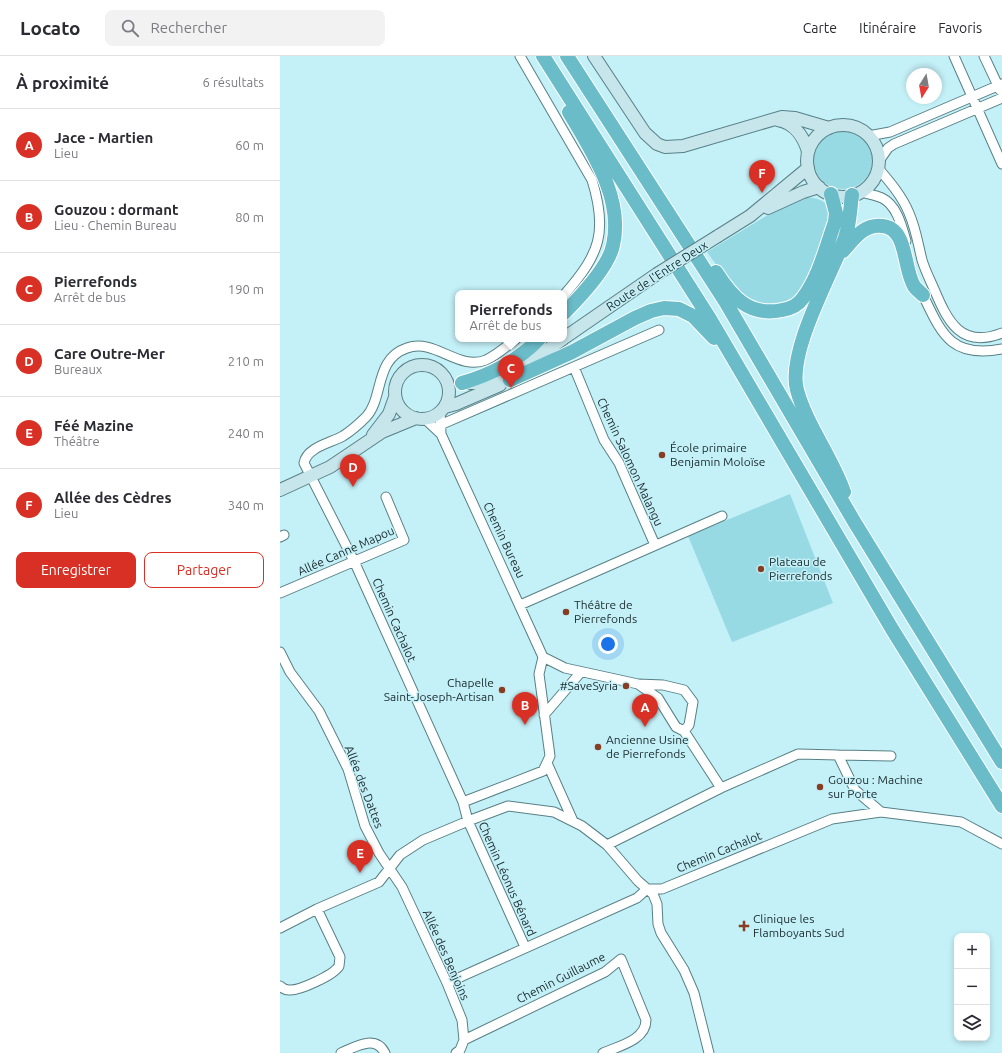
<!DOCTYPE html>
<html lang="fr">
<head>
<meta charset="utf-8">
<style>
  :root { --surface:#fff; --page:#f2f2f3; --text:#2b2b33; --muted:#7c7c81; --line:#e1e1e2; --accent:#d93025 }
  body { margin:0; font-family:Ubuntu,sans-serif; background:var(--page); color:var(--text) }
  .controls { position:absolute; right:12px; bottom:12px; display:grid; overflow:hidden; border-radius:8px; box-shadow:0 2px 6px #0003 }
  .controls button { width:36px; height:36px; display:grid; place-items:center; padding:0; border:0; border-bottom:1px solid var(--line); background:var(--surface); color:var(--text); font:20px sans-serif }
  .compass { position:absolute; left:626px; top:12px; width:36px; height:36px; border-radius:50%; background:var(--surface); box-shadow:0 2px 6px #0003; rotate:191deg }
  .you { position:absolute; left:328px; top:588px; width:14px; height:14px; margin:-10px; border:3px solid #fff; border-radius:50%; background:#1a73e8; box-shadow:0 0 0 6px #1a73e833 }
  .badge { display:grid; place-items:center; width:26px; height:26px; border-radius:50%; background:var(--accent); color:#fff; font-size:13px; font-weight:700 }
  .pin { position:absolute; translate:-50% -33px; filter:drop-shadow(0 1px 2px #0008) }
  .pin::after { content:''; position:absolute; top:21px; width:14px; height:12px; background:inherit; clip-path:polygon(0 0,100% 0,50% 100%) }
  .popup { position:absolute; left:175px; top:234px; width:112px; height:52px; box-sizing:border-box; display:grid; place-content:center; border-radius:8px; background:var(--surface); filter:drop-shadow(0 1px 3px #0005); font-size:13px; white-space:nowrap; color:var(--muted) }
  .popup b { font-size:15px; color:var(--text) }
  .popup::after { content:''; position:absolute; left:50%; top:100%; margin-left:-8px; border:8px solid transparent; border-top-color:var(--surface) }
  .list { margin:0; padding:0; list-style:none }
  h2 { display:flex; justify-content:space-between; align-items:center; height:52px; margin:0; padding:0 16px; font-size:17px }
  h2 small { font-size:13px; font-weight:400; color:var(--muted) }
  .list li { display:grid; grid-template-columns:26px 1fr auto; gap:12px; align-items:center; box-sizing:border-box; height:72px; padding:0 16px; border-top:1px solid var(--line) }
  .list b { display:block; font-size:15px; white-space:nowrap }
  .list p { margin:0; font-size:13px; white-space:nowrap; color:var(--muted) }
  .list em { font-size:13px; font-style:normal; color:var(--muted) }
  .actions { display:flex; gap:8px; padding:12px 16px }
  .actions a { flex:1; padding:9px 0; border:1px solid var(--accent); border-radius:8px; text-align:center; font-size:14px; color:var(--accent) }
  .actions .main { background:var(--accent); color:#fff }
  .icon { flex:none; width:22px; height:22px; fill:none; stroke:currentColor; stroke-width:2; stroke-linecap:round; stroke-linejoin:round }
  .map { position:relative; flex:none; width:722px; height:997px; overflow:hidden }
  header { display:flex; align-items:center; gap:24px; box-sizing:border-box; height:56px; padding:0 20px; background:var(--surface); border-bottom:1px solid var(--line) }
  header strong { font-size:19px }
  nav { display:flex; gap:22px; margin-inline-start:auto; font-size:14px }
  .search { width:280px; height:36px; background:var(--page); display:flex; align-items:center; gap:10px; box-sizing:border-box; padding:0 14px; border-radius:8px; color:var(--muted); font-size:15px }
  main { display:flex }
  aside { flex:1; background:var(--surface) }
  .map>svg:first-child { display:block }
  .green { fill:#97dae4 }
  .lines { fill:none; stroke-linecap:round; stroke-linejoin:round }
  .minor-casing { stroke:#578086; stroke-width:11 }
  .secondary-casing { stroke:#578086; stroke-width:14 }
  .trunk-casing { stroke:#fff; stroke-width:16 }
  .minor { stroke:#fff; stroke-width:9 }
  .secondary { stroke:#c7e6eb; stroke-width:12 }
  .trunk { stroke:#6abcc8; stroke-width:14 }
  .secondary-bridge-casing { stroke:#578086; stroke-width:14; stroke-linecap:butt }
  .secondary-bridge { stroke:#c7e6eb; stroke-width:12 }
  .poi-dot { fill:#863d22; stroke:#c4f0f7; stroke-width:1.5 }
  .labels { text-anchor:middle; stroke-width:3; stroke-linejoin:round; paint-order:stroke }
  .street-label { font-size:12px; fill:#1a2a2d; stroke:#c4f0f7 }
  .poi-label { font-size:12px; fill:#1a2a2d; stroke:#c4f0f7; text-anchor:start }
</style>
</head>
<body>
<header>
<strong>Locato</strong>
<div class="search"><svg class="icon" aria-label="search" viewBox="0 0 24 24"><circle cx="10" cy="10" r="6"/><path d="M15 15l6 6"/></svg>Rechercher</div>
<nav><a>Carte</a><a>Itinéraire</a><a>Favoris</a></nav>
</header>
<main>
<aside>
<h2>À proximité<small>6 résultats</small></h2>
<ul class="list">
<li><span class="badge">A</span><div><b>Jace - Martien</b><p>Lieu</p></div><em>60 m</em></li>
<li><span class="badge">B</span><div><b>Gouzou : dormant</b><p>Lieu · Chemin Bureau</p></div><em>80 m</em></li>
<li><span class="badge">C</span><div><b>Pierrefonds</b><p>Arrêt de bus</p></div><em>190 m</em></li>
<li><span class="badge">D</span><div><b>Care Outre-Mer</b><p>Bureaux</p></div><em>210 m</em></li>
<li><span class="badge">E</span><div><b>Féé Mazine</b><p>Théâtre</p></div><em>240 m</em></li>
<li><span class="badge">F</span><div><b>Allée des Cèdres</b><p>Lieu</p></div><em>340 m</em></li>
</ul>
<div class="actions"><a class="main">Enregistrer</a><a>Partager</a></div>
</aside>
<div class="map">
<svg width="722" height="997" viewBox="0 0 722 997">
  <rect width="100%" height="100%" fill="#c4f0f7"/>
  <!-- green -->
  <path class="green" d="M533 103a30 30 0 1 1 60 0a30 30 0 1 1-60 0Z
    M526 141C535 142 545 143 549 153 551 157 551 167 549 171 546 184 524 236 515 243 505 250 494 250 482 250V247C452 237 445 220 427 196L496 154Z
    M510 438 553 547 452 586 408 480Z"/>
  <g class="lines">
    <defs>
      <path id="minor" d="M240 0 312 124C328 176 320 198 284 239
        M674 0 722 108
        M704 0 720 34
        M588 80 610 76 722 28
        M599 105 608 92 614 88 722 42
        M598 112C610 126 622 140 629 157 636 173 638 188 642 204 645 214 650 224 654 233 668 266 681 293 722 277
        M581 136C588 138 596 139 602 142 617 149 622 171 626 185
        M641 235C661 276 669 303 722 293
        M236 283C227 290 217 299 206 304 178 315 155 282 127 292 94 303 104 342 86 361 79 368 71 375 63 380 51 387 27 391 24 407L74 505 183 746 188 765 245 891
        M294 311 324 384 339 407 375 489
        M160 356 161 378 263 601
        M145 363 161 378
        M160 369 379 274
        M0 481 4 479
        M0 537 124 484 106 441
        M240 549 442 460
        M0 596 10 616 39 655 68 713 85 770 99 797 122 831 167 927 182 964 184 984 180 994 176 997
        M263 601 285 612 358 628 378 642 396 671 404 675 441 732
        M358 628 383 629 404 634 413 646 409 669 404 675
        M264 659 301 616
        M558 699 611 700
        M267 707 293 765
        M183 746 263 715 270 700 259 618 263 601
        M327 789 441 732 518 698 558 699 575 734 601 756
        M367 833H382L552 763 601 756 681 766 722 788
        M0 872 37 853 99 826 120 799 143 784 188 765 228 750 274 756 302 770 327 789 358 825 373 838 377 848 378 868 381 877 404 914 414 937 429 997
        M167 927 357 842 367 833
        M0 930C3 933 5 934 9 934 19 935 54 919 59 910L60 901 37 853
        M184 984 325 916 341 903 366 964C366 984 339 990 323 997
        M61 997C75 991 95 978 105 997"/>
      <path id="secondary" d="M314 0 365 77 377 88 385 91 403 90 502 61 515 62 549 72
        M498 64C515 67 523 80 528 95
        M527 105a36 36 0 1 1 72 0a36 36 0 1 1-72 0Z
        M488 152 523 136 539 131
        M438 180 470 160 528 112
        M284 282 377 218
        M115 336a27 27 0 1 1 54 0a27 27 0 1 1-54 0Z
        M187 327H203L241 312 283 283
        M165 351 176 348 220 329
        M93 379 109 358 115 341
        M0 434 50 411 102 376 136 362"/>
      <path id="trunk" d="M263 0 430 263 612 573 722 750
        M287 0 445 245 575 467 722 706
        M563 195C574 183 584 167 603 170 628 173 623 212 634 230 636 233 640 236 643 239
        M436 216C452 241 469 261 502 254 510 253 518 249 523 242 539 221 546 191 555 166L556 157 551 138
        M284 257C299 242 329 210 333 189 344 142 311 94 289 56
        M230 324 292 296 355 262 371 255 384 252 399 253 413 260 434 282
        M182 327C212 318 236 306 259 283
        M564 436C552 401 527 370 517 334 507 296 551 219 565 182 570 168 570 153 572 139"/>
    </defs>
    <!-- minor casing -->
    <use href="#minor" class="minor-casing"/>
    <!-- secondary casing -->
    <use href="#secondary" class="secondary-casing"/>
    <!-- trunk casing -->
    <use href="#trunk" class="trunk-casing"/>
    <!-- minor -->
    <use href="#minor" class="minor"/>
    <!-- secondary -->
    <use href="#secondary" class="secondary"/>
    <!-- trunk -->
    <use href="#trunk" class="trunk"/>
    <defs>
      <path id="secondary-bridge" d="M377 218 438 180"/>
    </defs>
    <!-- secondary-bridge casing -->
    <use href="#secondary-bridge" class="secondary-bridge-casing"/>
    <!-- secondary-bridge -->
    <use href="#secondary-bridge" class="secondary-bridge"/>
  </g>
  <!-- markers -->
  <g class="poi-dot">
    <circle cx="382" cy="399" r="4"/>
    <circle cx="481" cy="513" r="4"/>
    <circle cx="286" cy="556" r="4"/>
    <circle cx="346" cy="630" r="4"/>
    <circle cx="222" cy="634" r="4"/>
    <circle cx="318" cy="691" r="4"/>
    <circle cx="540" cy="731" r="4"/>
    <path d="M462 864h4v4h4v4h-4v4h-4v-4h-4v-4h4z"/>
  </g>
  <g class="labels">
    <!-- street labels -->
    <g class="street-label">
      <text transform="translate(377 220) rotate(-33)" y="4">Route de l'Entre Deux</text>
      <text transform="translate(350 406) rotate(65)" y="4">Chemin Salomon Malangu</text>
      <text transform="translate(224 484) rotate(65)" y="4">Chemin Bureau</text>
      <text transform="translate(66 495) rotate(-24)" y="4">Allée Canne Mapou</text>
      <text transform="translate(114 564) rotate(66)" y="4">Chemin Cachalot</text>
      <text transform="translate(84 731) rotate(69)" y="4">Allée des Dattes</text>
      <text transform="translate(439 796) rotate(-22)" y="4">Chemin Cachalot</text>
      <text transform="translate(227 823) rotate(66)" y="4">Chemin Léonus Bénard</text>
      <text transform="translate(166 899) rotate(66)" y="4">Allée des Benjoins</text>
      <text transform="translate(281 922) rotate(-27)" y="4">Chemin Guillaume</text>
    </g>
    <!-- poi labels -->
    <g class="poi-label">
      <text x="390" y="396">École primaire<tspan x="390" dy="14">Benjamin Moloïse</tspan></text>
      <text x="489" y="510">Plateau de<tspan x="489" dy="14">Pierrefonds</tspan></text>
      <text x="294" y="553">Théâtre de<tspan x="294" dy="14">Pierrefonds</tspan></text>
      <text x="214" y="631" text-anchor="end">Chapelle<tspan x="214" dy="14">Saint-Joseph-Artisan</tspan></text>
      <text x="338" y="634" text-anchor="end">#SaveSyria</text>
      <text x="326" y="688">Ancienne Usine<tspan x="326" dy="14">de Pierrefonds</tspan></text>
      <text x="548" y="728">Gouzou : Machine<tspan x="548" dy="14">sur Porte</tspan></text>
      <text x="473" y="867">Clinique les<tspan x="473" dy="14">Flamboyants Sud</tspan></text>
    </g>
  </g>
</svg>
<div class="controls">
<button>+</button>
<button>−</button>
<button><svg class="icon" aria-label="layers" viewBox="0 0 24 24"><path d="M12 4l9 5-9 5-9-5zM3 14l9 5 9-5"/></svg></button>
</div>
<svg class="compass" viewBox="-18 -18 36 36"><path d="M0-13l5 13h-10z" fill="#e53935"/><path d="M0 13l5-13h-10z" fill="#7c7c81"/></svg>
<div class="you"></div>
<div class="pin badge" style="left:365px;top:671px">A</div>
<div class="pin badge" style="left:245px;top:669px">B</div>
<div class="pin badge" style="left:231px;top:332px">C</div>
<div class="popup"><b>Pierrefonds</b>Arrêt de bus</div>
<div class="pin badge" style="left:73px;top:431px">D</div>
<div class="pin badge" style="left:80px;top:817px">E</div>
<div class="pin badge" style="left:482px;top:137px">F</div>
</div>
</main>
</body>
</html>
